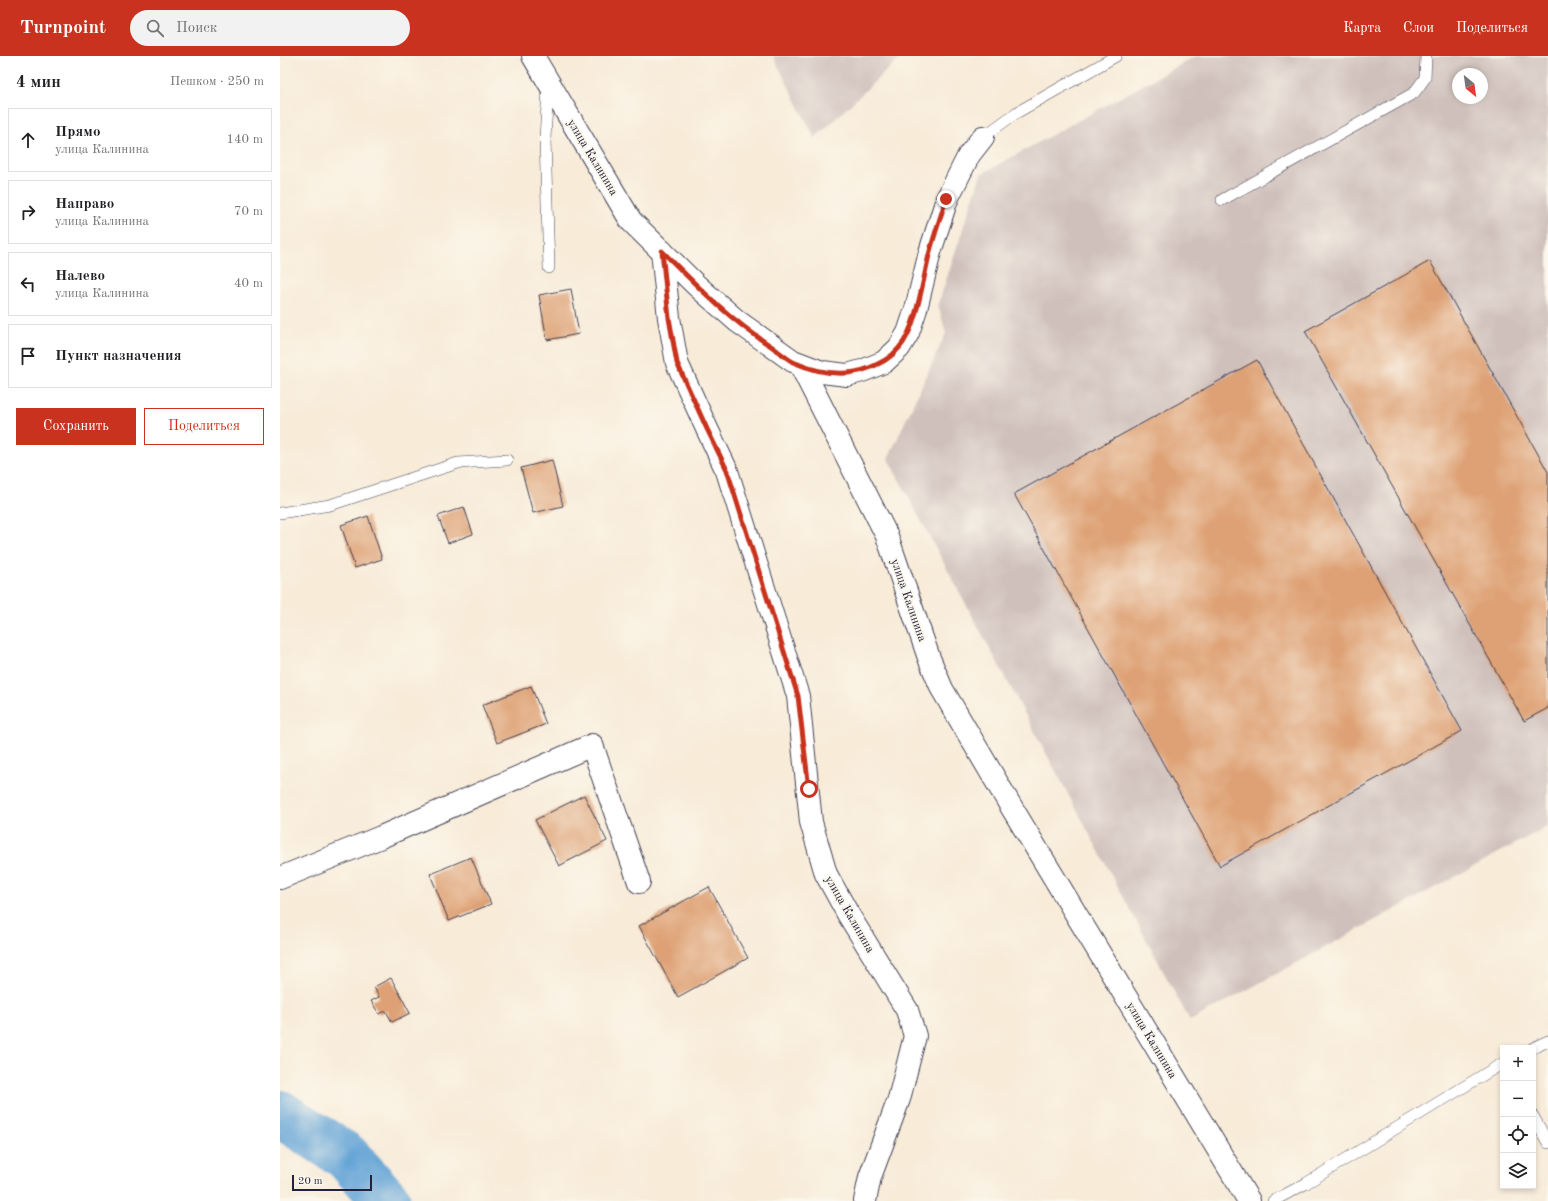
<!DOCTYPE html>
<html lang="ru">
<head>
<meta charset="utf-8">
<style>
  :root { --surface:#fff; --page:#f2f2f2; --text:#202124; --muted:#757577; --line:#e0e0e0; --accent:#c8321e }
  body { margin:0; font-family:"Old Standard TT",serif; background:var(--page); color:var(--text) }
  .controls { position:absolute; right:12px; bottom:12px; display:grid; overflow:hidden; border-radius:0px; box-shadow:0 2px 6px #0003 }
  .controls button { width:36px; height:36px; display:grid; place-items:center; padding:0; border:0; border-bottom:1px solid var(--line); background:var(--surface); color:var(--text); font:20px sans-serif }
  .compass { position:absolute; left:1172px; top:12px; width:36px; height:36px; border-radius:50%; background:var(--surface); box-shadow:0 2px 6px #0003; rotate:151deg }
  .scale { position:absolute; left:12px; bottom:10px; width:80px; box-sizing:border-box; padding-left:4px; border:2px solid #22223b; border-top:0; font-size:11px; line-height:14px; white-space:nowrap; color:#22223b; -webkit-text-stroke:3px #fbf7ec; paint-order:stroke }
  .stop { position:absolute; width:12px; height:12px; margin:-9px; border:3px solid #c8321e; border-radius:50%; background:#fff }
  .stop.end { background:#c8321e; border-color:#fff; box-shadow:0 1px 4px #0008 }
  .list { margin:0; padding:0; list-style:none }
  h2 { display:flex; justify-content:space-between; align-items:center; height:52px; margin:0; padding:0 16px; font-size:17px }
  h2 small { font-size:13px; font-weight:400; color:var(--muted) }
  .list li { display:grid; grid-template-columns:26px 1fr auto; gap:12px; align-items:center; box-sizing:border-box; height:64px; margin:0 8px 8px; padding:0 8px; border:1px solid var(--line); border-radius:0px }
  .list b { display:block; font-size:15px; white-space:nowrap }
  .list p { margin:0; font-size:13px; white-space:nowrap; color:var(--muted) }
  .list em { font-size:13px; font-style:normal; color:var(--muted) }
  .actions { display:flex; gap:8px; padding:12px 16px }
  .actions a { flex:1; padding:9px 0; border:1px solid var(--accent); border-radius:0px; text-align:center; font-size:14px; color:var(--accent) }
  .actions .main { background:var(--accent); color:#fff }
  .icon { flex:none; width:22px; height:22px; fill:none; stroke:currentColor; stroke-width:2; stroke-linecap:round; stroke-linejoin:round }
  .map { position:relative; flex:none; width:1268px; height:1145px; overflow:hidden }
  header { display:flex; align-items:center; gap:24px; box-sizing:border-box; height:56px; padding:0 20px; background:var(--accent); color:#fff }
  header strong { font-size:19px }
  nav { display:flex; gap:22px; margin-inline-start:auto; font-size:14px }
  .search { width:280px; height:36px; background:var(--page); display:flex; align-items:center; gap:10px; box-sizing:border-box; padding:0 14px; border-radius:22px; color:var(--muted); font-size:15px }
  main { display:flex }
  aside { flex:1; background:var(--surface) }
  .map>svg:first-child { display:block }
  .industrial { fill:#cfc0bb; fill-rule:evenodd }
  .lines { fill:none; stroke-linecap:round; stroke-linejoin:round }
  .river { stroke:#62a3d6; stroke-width:48 }
  .building { fill:#dea174 }
  .lane-casing { stroke:#424053; stroke-width:12 }
  .street-casing { stroke:#424053; stroke-width:24 }
  .lane { stroke:#fff; stroke-width:11 }
  .street { stroke:#fff; stroke-width:22 }
  .route { stroke:#c8321e; stroke-width:5 }
  .labels { text-anchor:middle; stroke-width:4; stroke-linejoin:round; paint-order:stroke }
  .street-label { font-size:12px; fill:#22223b; stroke:#fbf7ec }
</style>
</head>
<body>
<header>
<strong>Turnpoint</strong>
<div class="search"><svg class="icon" aria-label="search" viewBox="0 0 24 24"><circle cx="10" cy="10" r="6"/><path d="M15 15l6 6"/></svg>Поиск</div>
<nav><a>Карта</a><a>Слои</a><a>Поделиться</a></nav>
</header>
<main>
<aside>
<h2>4 мин<small>Пешком · 250 m</small></h2>
<ul class="list">
<li><svg class="icon" aria-label="ahead" viewBox="0 0 24 24"><path d="M12 20V5M6 11l6-6 6 6"/></svg><div><b>Прямо</b><p>улица Калинина</p></div><em>140 m</em></li>
<li><svg class="icon" aria-label="right" viewBox="0 0 24 24"><path d="M7 20v-9h11M14 6l5 5-5 5"/></svg><div><b>Направо</b><p>улица Калинина</p></div><em>70 m</em></li>
<li><svg class="icon" aria-label="left" viewBox="0 0 24 24"><path d="M17 20v-9H6M10 6l-5 5 5 5"/></svg><div><b>Налево</b><p>улица Калинина</p></div><em>40 m</em></li>
<li><svg class="icon" aria-label="arrive" viewBox="0 0 24 24"><path d="M6 21V4h12l-3 4 3 4H6"/></svg><div><b>Пункт назначения</b></div></li>
</ul>
<div class="actions"><a class="main">Сохранить</a><a>Поделиться</a></div>
</aside>
<div class="map">
<svg width="1268" height="1145" viewBox="0 0 1268 1145">
  <rect width="100%" height="100%" fill="#fbf7ec"/>
  <filter id="ink" filterUnits="userSpaceOnUse"><feTurbulence type="fractalNoise" baseFrequency=".025" numOctaves="2"/><feDisplacementMap in="SourceGraphic" scale="8" xChannelSelector="R" yChannelSelector="G"/><feConvolveMatrix kernelMatrix="1 2 1 2 8 2 1 2 1" color-interpolation-filters="sRGB"/></filter>
  <filter id="wash" filterUnits="userSpaceOnUse"><feTurbulence type="fractalNoise" baseFrequency=".012" numOctaves="4" result="noise"/><feDisplacementMap in="SourceGraphic" scale="16" xChannelSelector="R" yChannelSelector="G"/><feGaussianBlur stdDeviation="0.9" result="paint"/><feColorMatrix in="noise" values="0 0 0 0 0 0 0 0 0 0 0 0 0 0 0 0 0 1.4 0 .05"/><feComposite in="paint" operator="in"/></filter>
  <g filter="url(#wash)">
    <rect width="100%" height="100%" fill="#f8ebd8"/>
    <!-- industrial -->
    <path class="industrial" d="M493 0H622L535 82Z
      M916 0H1268V770L910 965 608 403 666 277 658 249 701 118ZM1178 18H1202V42H1178Z"/>
    <g class="lines">
      <!-- river -->
      <path class="river" d="M0 1058 66 1100 107 1145"/>
    </g>
    <g id="blocks">
      <!-- building -->
      <path class="building" d="M1150 205 1268 416V652L1244 665 1025 275Z
        M291 233 299 278 267 284 259 239Z
        M977 304 1182 675 940 810 734 438Z
        M272 404 283 450 253 457 241 412Z
        M184 451 193 478 168 487 158 460Z
        M88 460 102 503 75 512 61 469Z
        M251 630 266 668 217 687 202 649Z
        M304 739 327 785 279 810 255 764Z
        M191 801 211 848 169 865 150 818Z
        M429 831 468 902 398 941 359 870Z
        M111 922 130 957 112 966 106 955 99 958 91 945 99 941 94 931Z"/>
    </g>
  </g>
  <g filter="url(#ink)">
    <use href="#blocks" fill-opacity="0" stroke="#424053" stroke-width="1"/>
    <g class="lines">
      <defs>
        <path id="lane" d="M268 32 265 83 269 212
          M703 81 736 57 836 0
          M942 144 1134 37 1145 22 1146 0
          M0 457 50 449 178 407 227 404
          M1253 992 1268 985
          M1253 1060 1268 1087
          M993 1145 1025 1128 1223 1007"/>
        <path id="street" d="M253 0 351 165 416 229 457 265 513 305 542 316 567 319 582 315 604 306 619 292 628 277 636 253 650 196 667 143 689 99 703 81
          M382 195 389 262 397 307 427 373 447 415 518 640 531 766 546 818 568 858 627 954 635 980 619 1043 590 1121 585 1145
          M520 308 607 480 649 602 662 633 729 747 969 1145
          M0 822 101 781 312 689 359 826"/>
      </defs>
      <!-- lane casing -->
      <use href="#lane" class="lane-casing"/>
      <!-- street casing -->
      <use href="#street" class="street-casing"/>
      <!-- lane -->
      <use href="#lane" class="lane"/>
      <!-- street -->
      <use href="#street" class="street"/>
    </g>
  </g>
  <g class="lines" filter="url(#ink)">
    <!-- route -->
    <path class="route" d="M529 733 518 640 447 414 427 373 397 307 389 262 382 195C416 229 450 264 491 290 498 295 506 302 513 306 538 317 564 322 589 312 601 307 611 302 619 292 637 272 643 222 650 195 655 177 661 160 666 143"/>
  </g>
  <g class="labels">
    <!-- street labels -->
    <g class="street-label">
      <text transform="translate(313 101) rotate(59)" y="4">улица Калинина</text>
      <text transform="translate(629 544) rotate(71)" y="4">улица Калинина</text>
      <text transform="translate(570 858) rotate(60)" y="4">улица Калинина</text>
      <text transform="translate(872 984) rotate(59)" y="4">улица Калинина</text>
    </g>
  </g>
</svg>
<div class="controls">
<button>+</button>
<button>−</button>
<button><svg class="icon" aria-label="locate" viewBox="0 0 24 24"><circle cx="12" cy="12" r="6"/><path d="M12 2v4M12 18v4M2 12h4M18 12h4"/></svg></button>
<button><svg class="icon" aria-label="layers" viewBox="0 0 24 24"><path d="M12 4l9 5-9 5-9-5zM3 14l9 5 9-5"/></svg></button>
</div>
<svg class="compass" viewBox="-18 -18 36 36"><path d="M0-13l5 13h-10z" fill="#e53935"/><path d="M0 13l5-13h-10z" fill="#757577"/></svg>
<div class="scale">20 m</div>
<div class="stop" style="left:529px;top:733px"></div>
<div class="stop end" style="left:666px;top:143px"></div>
</div>
</main>
</body>
</html>
